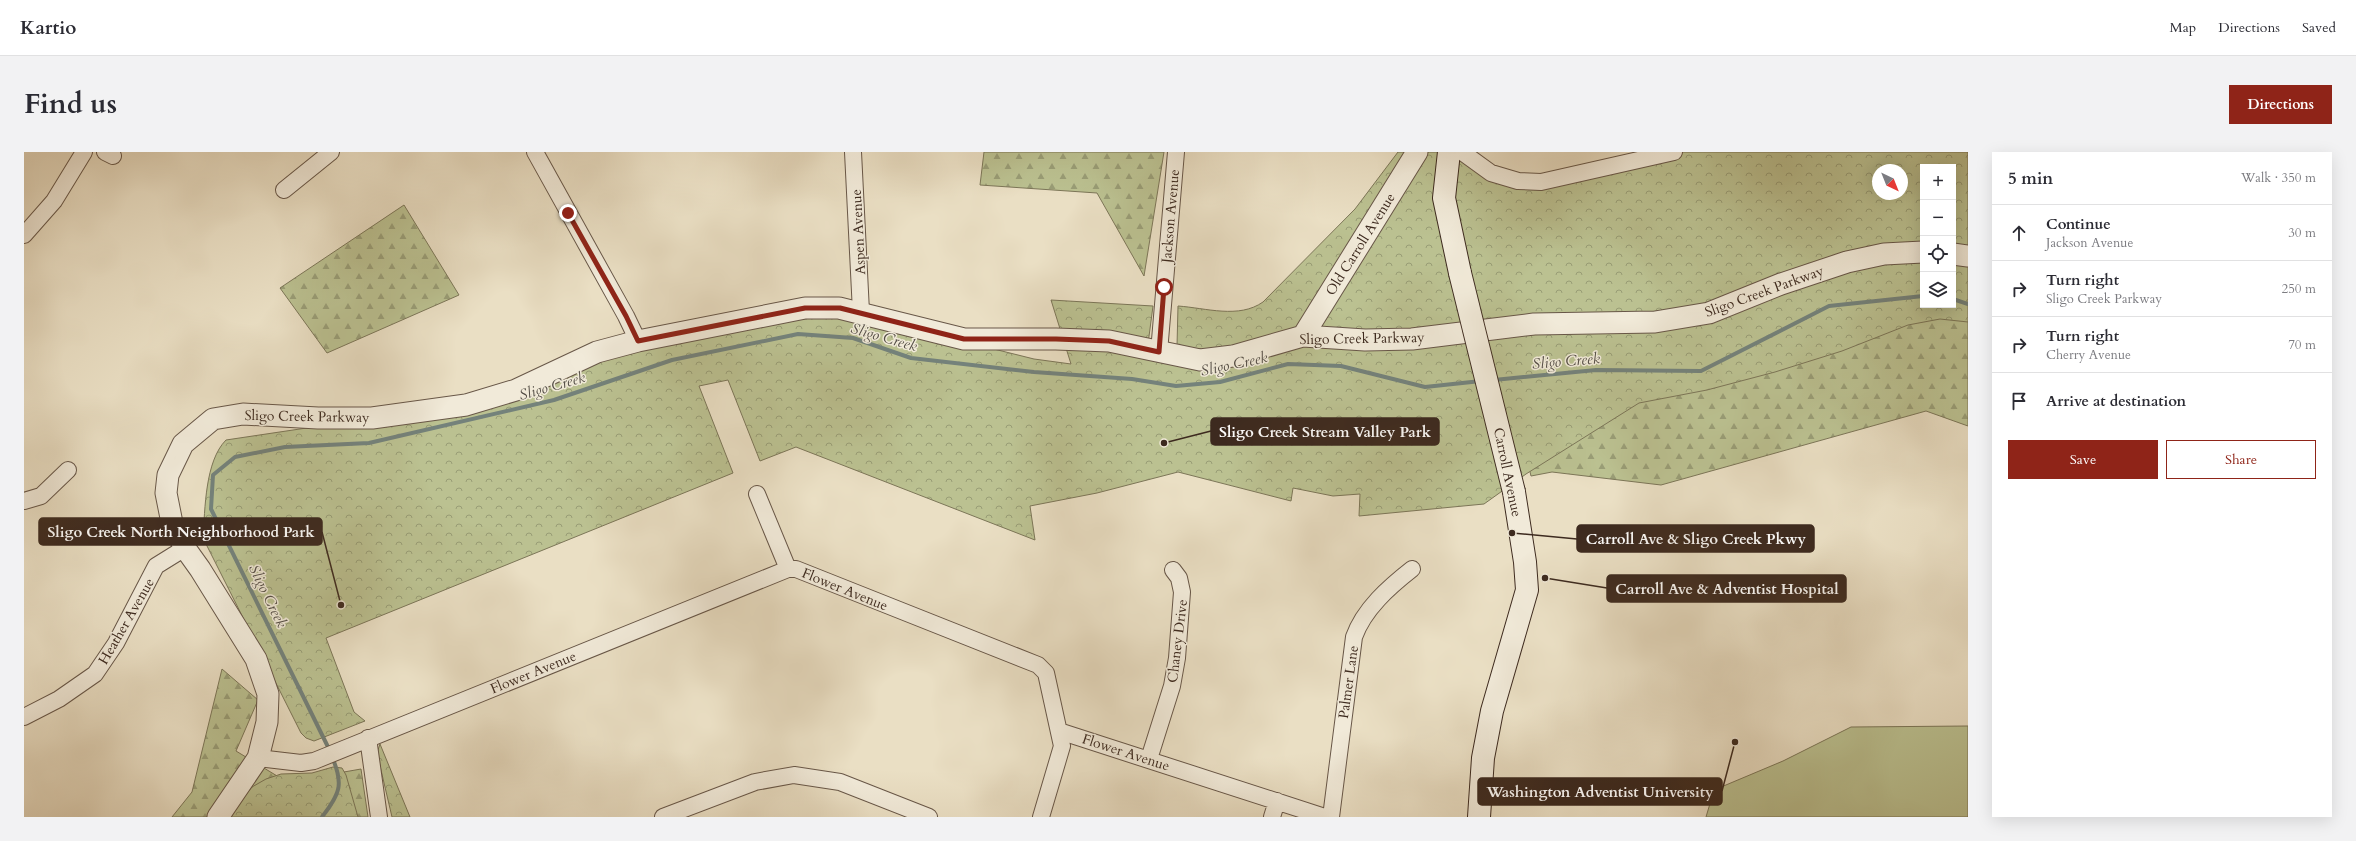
<!DOCTYPE html>
<html lang="en">
<head>
<meta charset="utf-8">
<style>
  :root { --surface:#fff; --page:#f2f2f3; --text:#2b2b33; --muted:#7c7c81; --line:#e1e1e2; --accent:#8f2418 }
  body { margin:0; font-family:Cardo,serif; background:var(--page); color:var(--text) }
  .controls { position:absolute; right:12px; top:12px; display:grid; overflow:hidden; border-radius:0px; box-shadow:0 4px 16px #0002 }
  .controls button { width:36px; height:36px; display:grid; place-items:center; padding:0; border:0; border-bottom:1px solid var(--line); background:var(--surface); color:var(--text); font:20px sans-serif }
  .compass { position:absolute; left:1848px; top:12px; width:36px; height:36px; border-radius:50%; background:var(--surface); box-shadow:0 4px 16px #0002; rotate:137deg }
  .stop { position:absolute; width:12px; height:12px; margin:-9px; border:3px solid #8f2418; border-radius:50%; background:#fff }
  .stop.end { background:#8f2418; border-color:#fff; box-shadow:0 1px 4px #0008 }
  .list { margin:0; padding:0; list-style:none }
  h2 { display:flex; justify-content:space-between; align-items:center; height:52px; margin:0; padding:0 16px; font-size:17px }
  h2 small { font-size:13px; font-weight:400; color:var(--muted) }
  .list li { display:grid; grid-template-columns:26px 1fr auto; gap:12px; align-items:center; box-sizing:border-box; height:56px; padding:0 16px; border-top:1px solid var(--line) }
  .list b { display:block; font-size:15px; white-space:nowrap }
  .list p { margin:0; font-size:13px; white-space:nowrap; color:var(--muted) }
  .list em { font-size:13px; font-style:normal; color:var(--muted) }
  .actions { display:flex; gap:8px; padding:12px 16px }
  .actions a { flex:1; padding:9px 0; border:1px solid var(--accent); border-radius:0px; text-align:center; font-size:14px; color:var(--accent) }
  .actions .main { background:var(--accent); color:#fff }
  .icon { flex:none; width:22px; height:22px; fill:none; stroke:currentColor; stroke-width:2; stroke-linecap:round; stroke-linejoin:round }
  .map { position:relative; flex:none; width:1944px; height:665px; overflow:hidden; border-radius:0px }
  header { display:flex; align-items:center; gap:24px; box-sizing:border-box; height:56px; padding:0 20px; background:var(--surface); border-bottom:1px solid var(--line) }
  header strong { font-size:19px }
  nav { display:flex; gap:22px; margin-inline-start:auto; font-size:14px }
  .intro { display:flex; align-items:center; justify-content:space-between; box-sizing:border-box; height:96px; padding:0 24px }
  h1 { margin:0; font-size:28px }
  .button { padding:10px 18px; border-radius:0px; background:var(--accent); color:#fff; font-size:14px; font-weight:700 }
  main { display:flex; gap:24px; padding:0 24px }
  aside { flex:1; background:var(--surface); border-radius:0px; box-shadow:0 4px 16px #0002 }
  .map>svg:first-child { display:block }
  .green { fill:#bbc191; stroke:#7c7658 }
  .forest { fill:url(#forest-firs); stroke:#7c7658; fill-rule:evenodd }
  .park { fill:url(#park-crowns); stroke:#7c7658; fill-rule:evenodd }
  .lines { fill:none; stroke-linecap:round; stroke-linejoin:round }
  .stream { stroke:#74827b; stroke-width:4 }
  .minor-casing { stroke:#685748; stroke-width:18 }
  .tertiary-casing { stroke:#685748; stroke-width:23 }
  .secondary-casing { stroke:#3d2a1f; stroke-width:24 }
  .minor { stroke:#f1ead9; stroke-width:16 }
  .tertiary { stroke:#f1ead9; stroke-width:21 }
  .secondary { stroke:#f1ead9; stroke-width:22 }
  .secondary-bridge-casing { stroke:#3d2a1f; stroke-width:24; stroke-linecap:butt }
  .secondary-bridge { stroke:#f1ead9; stroke-width:22 }
  .route { stroke:#8f2418; stroke-width:5 }
  .labels { text-anchor:middle; stroke-width:3; stroke-linejoin:round; paint-order:stroke }
  .street-label { font-size:14px; fill:#3d2a1f; stroke:#f1ead9 }
  .water-label { font-size:15px; font-style:italic; fill:#544e46; stroke:#f1ead9 }
  .leader { fill:none; stroke:#3d2a1f; stroke-width:1.5 }
  .callout-dot { fill:#3d2a1f; stroke:#f1ead9; stroke-width:1.5 }
  .callout { fill:#3d2a1f; stroke:#3d2a1f; stroke-width:1.5 }
  .callout-label { font-size:15px; text-anchor:middle; font-weight:bold; fill:#fff }
</style>
</head>
<body>
<header>
<strong>Kartio</strong>
<nav><a>Map</a><a>Directions</a><a>Saved</a></nav>
</header>
<div class="intro"><h1>Find us</h1><a class="button">Directions</a></div>
<main>
<div class="map">
<svg width="1944" height="665" viewBox="0 0 1944 665">
  <defs>
    <pattern id="forest-firs" width="22" height="20" patternUnits="userSpaceOnUse"><rect width="22" height="20" fill="#bbc191"/><path d="M5 1l3.5 6h-7zM16 11l3.5 6h-7z" fill="#999d76"/></pattern>
    <pattern id="park-crowns" width="20" height="18" patternUnits="userSpaceOnUse"><rect width="20" height="18" fill="#bbc191"/><path d="M2 6a3 3 0 1 1 6 0M12 15a3 3 0 1 1 6 0" fill="none" stroke="#999d76"/></pattern>
  </defs>
  <rect width="100%" height="100%" fill="#eadfc4"/>
  <filter id="stains"><feTurbulence type="fractalNoise" baseFrequency=".005" numOctaves="4"/><feColorMatrix values="0 0 0 0 .2 0 0 0 0 .09 0 0 0 0 .02 0 0 0 .5 -.17"/></filter>
  <radialGradient id="worn" r=".72"><stop offset=".6" stop-color="#630" stop-opacity="0"/><stop offset="1" stop-color="#630" stop-opacity=".3"/></radialGradient>
  <!-- green -->
  <path class="green" d="M1944 574V665H1682L1690 638 1759 609 1827 575Z"/>
  <!-- forest -->
  <path class="forest" d="M960 0H1140L1120 124 1073 41 956 33Z
    M1944 0V274L1902 259 1637 333 1528 320 1507 324 1479 208V43ZM1899 15H1929V153H1899ZM1854 18H1878V42H1854Z
    M380 53 435 143 303 201 256 136Z
    M198 517 234 548 212 599 263 630 337 617 344 665H148L168 640Z"/>
  <!-- park -->
  <path class="park" d="M1374 0H1426L1513 31 1651 0H1944V170L1916 167 1884 173 1818 199 1751 220 1683 238 1615 251 1502 322 1460 352 1335 364 1336 342 1309 344 1269 336 1267 349 1154 320 1073 341 1006 354 1011 388 772 295 736 309 704 228 675 234 709 321 302 486 330 560 341 569 290 589 282 586 277 581 179 386C181 357 181 309 202 288L363 264 494 248 510 242 562 210 734 173 825 161 1010 207 1047 212 1027 148 1129 154 1124 192 1153 194 1154 154C1182 156 1215 167 1239 150L1331 57ZM1899 15H1929V153H1899ZM1854 18H1878V42H1854Z
    M356 592 386 665H368L353 601Z
    M309 615 318 616 322 623 334 665H203L228 635 242 627 257 622 288 621Z"/>
  <g class="lines">
    <!-- stream -->
    <path class="stream" d="M1929 147 1944 152
      M1470 228 1572 218 1677 219 1805 154 1899 144
      M306 599 187 357 189 323 211 305 261 295 345 291 530 248 648 208 774 182 829 186 887 206 1010 220 1108 227 1152 234 1196 230 1264 212 1317 214 1401 235 1457 229
      M298 665C316 642 320 632 308 605"/>
    <defs>
      <path id="minor" d="M81 0 89 4
        M511 0 602 164 614 189
        M829 0 837 160
        M1438 0 1467 21 1494 29 1517 30 1650 0
        M260 38 307 0
        M0 83 30 49 60 0
        M1135 200 1152 0
        M733 342 764 417
        M0 349 17 344 44 318
        M0 565 35 547 71 522 92 491 132 414 161 396
        M1035 579 1301 665
        M344 586 355 665
        M234 606 277 611 290 609 764 417H772L1014 513 1022 521 1038 594 1017 665
        M1125 607 1148 534 1153 506 1158 440 1155 426 1149 418
        M639 665 731 630 770 623 816 630 905 665
        M1248 665 1253 649
        M1307 665 1330 485C1340 457 1365 435 1388 417"/>
      <path id="tertiary" d="M1929 102 1944 104
        M1279 184 1393 0
        M194 665 234 606 243 570 244 542 232 507 176 417 161 396 148 371 142 341 144 323 159 292 189 267 219 262 294 266H348L442 253 492 238 573 200 614 189 781 156H815L940 187H1032L1085 189 1176 208 1209 204 1279 184 1341 188 1388 187 1510 172 1631 170 1685 161 1757 132 1823 110 1860 102 1899 100"/>
      <path id="secondary" d="M1425 0 1420 46 1436 121
        M1455 665 1459 606 1468 559 1503 438 1501 410 1490 340"/>
    </defs>
    <!-- minor casing -->
    <use href="#minor" class="minor-casing"/>
    <!-- tertiary casing -->
    <use href="#tertiary" class="tertiary-casing"/>
    <!-- secondary casing -->
    <use href="#secondary" class="secondary-casing"/>
    <!-- minor -->
    <use href="#minor" class="minor"/>
    <!-- tertiary -->
    <use href="#tertiary" class="tertiary"/>
    <!-- secondary -->
    <use href="#secondary" class="secondary"/>
    <defs>
      <path id="secondary-bridge" d="M1436 121 1490 340"/>
    </defs>
    <!-- secondary-bridge casing -->
    <use href="#secondary-bridge" class="secondary-bridge-casing"/>
    <!-- secondary-bridge -->
    <use href="#secondary-bridge" class="secondary-bridge"/>
  </g>
  <g class="lines">
    <!-- route -->
    <path class="route" d="M544 61 602 164 614 189 781 156H816L940 187H1032L1085 189 1135 200 1140 135"/>
  </g>
  <g class="labels">
    <!-- street labels -->
    <g class="street-label">
      <text transform="translate(1146 64) rotate(-85)" y="5">Jackson Avenue</text>
      <text transform="translate(834 80) rotate(-93)" y="5">Aspen Avenue</text>
      <text transform="translate(1336 92) rotate(-58)" y="5">Old Carroll Avenue</text>
      <text transform="translate(1740 139) rotate(-20)" y="5">Sligo Creek Parkway</text>
      <text transform="translate(1338 186) rotate(-1)" y="5">Sligo Creek Parkway</text>
      <text transform="translate(283 264) rotate(1)" y="5">Sligo Creek Parkway</text>
      <text transform="translate(1484 320) rotate(78)" y="5">Carroll Avenue</text>
      <text transform="translate(821 437) rotate(22)" y="5">Flower Avenue</text>
      <text transform="translate(102 469) rotate(-60)" y="5">Heather Avenue</text>
      <text transform="translate(1153 489) rotate(-83)" y="5">Chaney Drive</text>
      <text transform="translate(509 520) rotate(-22)" y="5">Flower Avenue</text>
      <text transform="translate(1324 530) rotate(-82)" y="5">Palmer Lane</text>
      <text transform="translate(1102 600) rotate(18)" y="5">Flower Avenue</text>
    </g>
    <!-- water labels -->
    <g class="water-label">
      <text transform="translate(860 185) rotate(16)" y="5">Sligo Creek</text>
      <text transform="translate(1542 209) rotate(-5)" y="5">Sligo Creek</text>
      <text transform="translate(1210 212) rotate(-12)" y="5">Sligo Creek</text>
      <text transform="translate(528 234) rotate(-16)" y="5">Sligo Creek</text>
      <text transform="translate(244 444) rotate(64)" y="5">Sligo Creek</text>
    </g>
  </g>
  <!-- callouts -->
  <path class="leader" d="M1140 291L1187 279M317 453L298 380M1488 381L1553 387M1521 426L1583 436M1711 590L1698 639"/>
  <g class="callout-dot">
    <circle cx="1140" cy="291" r="4"/>
    <circle cx="317" cy="453" r="4"/>
    <circle cx="1488" cy="381" r="4"/>
    <circle cx="1521" cy="426" r="4"/>
    <circle cx="1711" cy="590" r="4"/>
  </g>
  <g class="callout">
    <rect x="1187" y="266" width="228" height="27" rx="4"/>
    <rect x="15" y="366" width="283" height="27" rx="4"/>
    <rect x="1553" y="373" width="237" height="27" rx="4"/>
    <rect x="1583" y="423" width="239" height="27" rx="4"/>
    <rect x="1454" y="626" width="244" height="27" rx="4"/>
  </g>
  <g class="callout-label">
    <text x="1301" y="285">Sligo Creek Stream Valley Park</text>
    <text x="157" y="385">Sligo Creek North Neighborhood Park</text>
    <text x="1672" y="392">Carroll Ave &amp; Sligo Creek Pkwy</text>
    <text x="1703" y="442">Carroll Ave &amp; Adventist Hospital</text>
    <text x="1576" y="645">Washington Adventist University</text>
  </g>
  <rect width="100%" height="100%" filter="url(#stains)"/>
  <rect width="100%" height="100%" fill="url(#worn)"/>
</svg>
<div class="controls">
<button>+</button>
<button>−</button>
<button><svg class="icon" aria-label="locate" viewBox="0 0 24 24"><circle cx="12" cy="12" r="6"/><path d="M12 2v4M12 18v4M2 12h4M18 12h4"/></svg></button>
<button><svg class="icon" aria-label="layers" viewBox="0 0 24 24"><path d="M12 4l9 5-9 5-9-5zM3 14l9 5 9-5"/></svg></button>
</div>
<svg class="compass" viewBox="-18 -18 36 36"><path d="M0-13l5 13h-10z" fill="#e53935"/><path d="M0 13l5-13h-10z" fill="#7c7c81"/></svg>
<div class="stop" style="left:1140px;top:135px"></div>
<div class="stop end" style="left:544px;top:61px"></div>
</div>
<aside>
<h2>5 min<small>Walk · 350 m</small></h2>
<ul class="list">
<li><svg class="icon" aria-label="ahead" viewBox="0 0 24 24"><path d="M12 20V5M6 11l6-6 6 6"/></svg><div><b>Continue</b><p>Jackson Avenue</p></div><em>30 m</em></li>
<li><svg class="icon" aria-label="right" viewBox="0 0 24 24"><path d="M7 20v-9h11M14 6l5 5-5 5"/></svg><div><b>Turn right</b><p>Sligo Creek Parkway</p></div><em>250 m</em></li>
<li><svg class="icon" aria-label="right" viewBox="0 0 24 24"><path d="M7 20v-9h11M14 6l5 5-5 5"/></svg><div><b>Turn right</b><p>Cherry Avenue</p></div><em>70 m</em></li>
<li><svg class="icon" aria-label="arrive" viewBox="0 0 24 24"><path d="M6 21V4h12l-3 4 3 4H6"/></svg><div><b>Arrive at destination</b></div></li>
</ul>
<div class="actions"><a class="main">Save</a><a>Share</a></div>
</aside>
</main>
</body>
</html>
